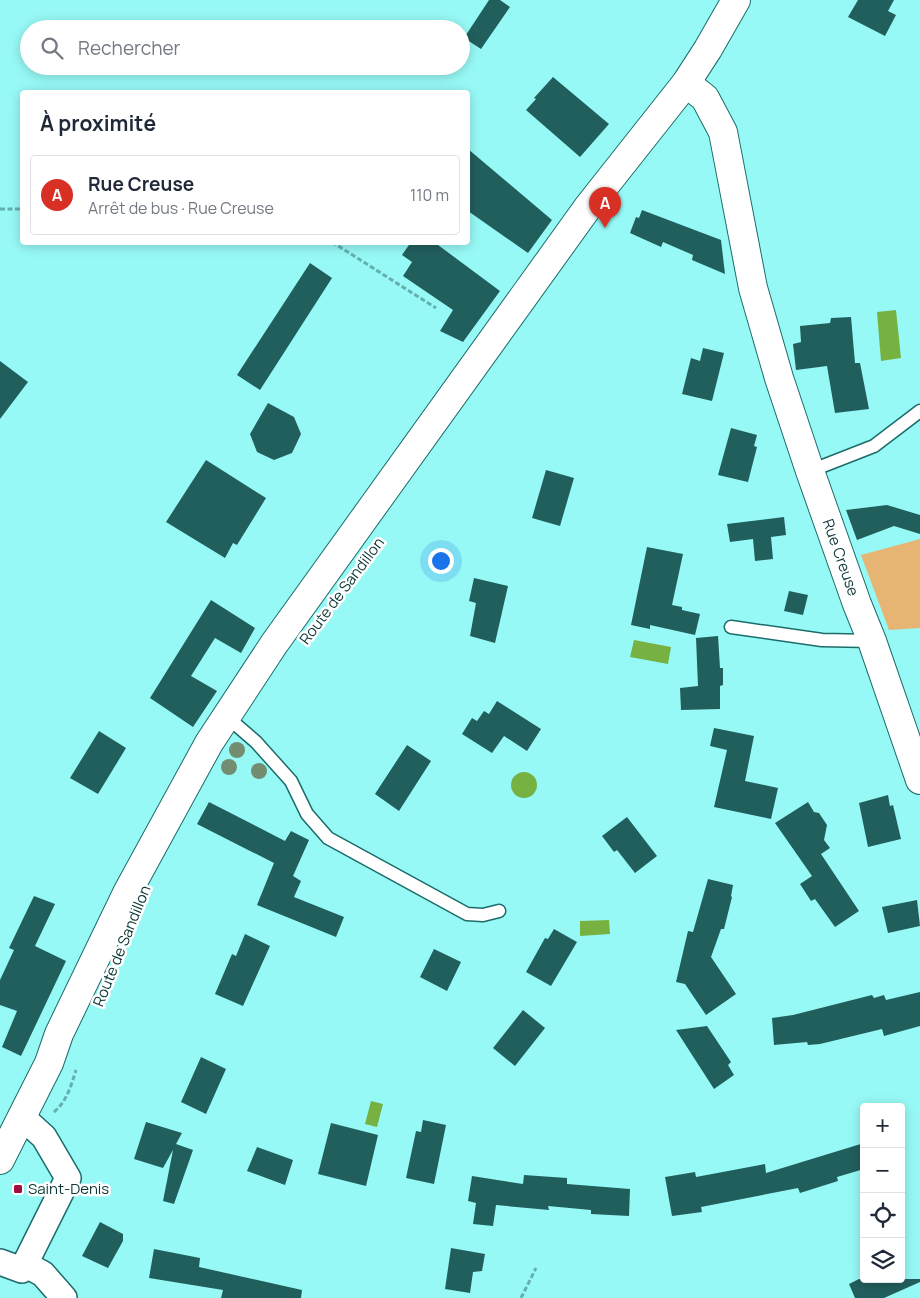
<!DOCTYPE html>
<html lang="fr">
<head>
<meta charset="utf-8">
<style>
  :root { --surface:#fff; --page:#f2f2f3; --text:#1f2937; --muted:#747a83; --line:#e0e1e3; --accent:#d93025 }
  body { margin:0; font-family:Manrope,sans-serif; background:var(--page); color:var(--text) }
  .controls { position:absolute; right:15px; bottom:15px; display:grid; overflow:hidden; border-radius:5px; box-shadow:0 2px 12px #0003 }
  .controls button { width:45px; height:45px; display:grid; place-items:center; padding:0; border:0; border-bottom:1px solid var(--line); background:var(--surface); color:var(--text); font:25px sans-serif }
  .you { position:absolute; left:440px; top:560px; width:18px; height:18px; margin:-12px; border:4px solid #fff; border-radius:50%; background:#1a73e8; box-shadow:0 0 0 8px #1a73e833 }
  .badge { display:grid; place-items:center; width:32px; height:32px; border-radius:50%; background:var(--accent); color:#fff; font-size:16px; font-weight:700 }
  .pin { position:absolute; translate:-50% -41px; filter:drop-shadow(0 1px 2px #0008) }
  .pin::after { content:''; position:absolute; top:26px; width:18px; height:15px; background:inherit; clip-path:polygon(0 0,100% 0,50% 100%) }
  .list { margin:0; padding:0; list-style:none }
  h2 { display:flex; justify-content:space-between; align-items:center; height:65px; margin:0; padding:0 20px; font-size:21px }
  h2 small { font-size:16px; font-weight:400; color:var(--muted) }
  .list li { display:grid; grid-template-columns:32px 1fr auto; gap:15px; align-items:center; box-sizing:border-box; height:80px; margin:0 10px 10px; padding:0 10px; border:1px solid var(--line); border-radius:5px }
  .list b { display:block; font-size:19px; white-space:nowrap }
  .list p { margin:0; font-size:16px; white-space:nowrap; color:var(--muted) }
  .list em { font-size:16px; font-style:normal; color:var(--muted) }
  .icon { flex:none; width:28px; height:28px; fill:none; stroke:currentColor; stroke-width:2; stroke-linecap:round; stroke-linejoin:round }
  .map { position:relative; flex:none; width:920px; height:1298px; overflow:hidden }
  .search { position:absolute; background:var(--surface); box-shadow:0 2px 12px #0003; left:20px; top:20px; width:450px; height:55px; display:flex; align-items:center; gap:12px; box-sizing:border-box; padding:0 18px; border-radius:28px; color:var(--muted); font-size:19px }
  .panel { position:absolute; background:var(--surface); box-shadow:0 2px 12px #0003; left:20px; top:90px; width:450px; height:155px; border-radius:5px }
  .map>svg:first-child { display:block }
  .green { fill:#e7b573 }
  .water { fill:#76b142 }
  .building { fill:#215f5d }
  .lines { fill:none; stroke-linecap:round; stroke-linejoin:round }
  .lane-casing { stroke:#1b6c6a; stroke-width:15 }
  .street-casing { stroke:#1b6c6a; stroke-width:28 }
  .secondary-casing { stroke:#1b6c6a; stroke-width:30 }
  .path { stroke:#63b0ae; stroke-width:3; stroke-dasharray:5 2.5; stroke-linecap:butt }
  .lane { stroke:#fff; stroke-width:12 }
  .street { stroke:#fff; stroke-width:25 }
  .secondary { stroke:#fff; stroke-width:28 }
  .tree { fill:#728d70 }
  .poi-dot { fill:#a50b3c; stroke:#fff; stroke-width:2 }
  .labels { text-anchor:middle; stroke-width:5; stroke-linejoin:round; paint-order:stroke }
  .street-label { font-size:15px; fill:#0b3736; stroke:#fff }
  .poi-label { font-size:15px; fill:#0b3736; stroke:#fff; text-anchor:start }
</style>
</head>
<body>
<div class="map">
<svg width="920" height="1298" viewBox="0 0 920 1298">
  <rect width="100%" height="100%" fill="#97f9f6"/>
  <!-- green -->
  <path class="green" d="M920 539V628L889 630 861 555Z"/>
  <!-- water -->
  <path class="water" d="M896 310 901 358 881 361 877 312Z
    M634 640 671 647 668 664 630 657Z
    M511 785a13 13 0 1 1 26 0a13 13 0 1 1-26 0Z
    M609 920 610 934 580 936V921Z
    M371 1101 383 1104 377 1127 365 1124Z"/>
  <!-- building -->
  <path class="building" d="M489 0H500L510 7 481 49 464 38Z
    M858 0H894L888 11 896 15 885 36 848 17Z
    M553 77 609 124 580 157 526 110 536 99 534 98Z
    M468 149 552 220 528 253 468 211Z
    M642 210 721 240 725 274 692 260 693 255 663 242 661 247 630 233 636 217 639 218Z
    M411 242H434L500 291 463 342 440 331 453 310 403 276 412 262 402 255Z
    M310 263 332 278 260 390 237 375Z
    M851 317 855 363H860L869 409 835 413 827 366 796 370 793 344 801 342 800 326 830 323 831 318Z
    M703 348 724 353 712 401 682 394 691 358 700 361Z
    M0 361 28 382 0 419Z
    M268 403 294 417 301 434 292 453 274 460 257 452 250 434Z
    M731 428 757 435 754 446 757 447 748 482 718 475Z
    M206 460 266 498 237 545 233 543 225 558 166 522Z
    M546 470 574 478 560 526 532 518Z
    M887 505 920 515V534L894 526 857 540 846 510Z
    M784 517 786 535 771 537 773 559 755 561 753 539 730 542 727 524Z
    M647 547 683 554 672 605 682 607V610L700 614 695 635 650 625V629L631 625Z
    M474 578 508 586 495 643 470 636 476 603 469 601Z
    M789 591 808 595 803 615 784 611Z
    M211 600 255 628 241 653 215 638 191 676 217 691 193 727 150 698Z
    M718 636 720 668H723V685L720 686V709L681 710 680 688 698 686 696 638Z
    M497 701 541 729 527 751 504 736 492 753 462 734 472 718 477 721 484 711 489 714Z
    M714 728 754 736 745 781 778 788 771 819 714 807 727 750 710 746Z
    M99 731 126 748 98 794 70 778Z
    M407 745 431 761 399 811 375 794Z
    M888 795 890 806 893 805 901 839 868 847 859 803Z
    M209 802 285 841 291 831 309 840 293 876 301 881 294 897 344 917 336 937 257 905 274 863 197 824Z
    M808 802 814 812 819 813 827 825 824 840 830 848 821 854 859 911 835 927 815 899 811 901 800 884 812 876 775 823Z
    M627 817 657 856 635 873 617 850 614 852 602 836Z
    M708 879 733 885 731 896 732 897 724 929H721L711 957 736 994 706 1015 685 984 676 982 688 931 693 932Z
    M34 896 55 904 35 946 66 961 21 1056 2 1047 17 1011 0 1005V980L14 950 9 948Z
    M917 900 920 926 888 933 882 907Z
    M554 929 577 942 551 986 526 972 545 938 548 939Z
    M245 934 270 946 243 1006 215 994 232 954 236 956Z
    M434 949 461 962 447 991 420 977Z
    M920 992V1026L884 1036 882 1029 820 1044 808 1045 807 1042 774 1045 772 1018 793 1015 872 995 874 998 884 995 886 1000Z
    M523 1010 545 1028 515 1066 493 1048Z
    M707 1026 731 1062 728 1065 734 1075 714 1089 676 1030Z
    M201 1057 226 1069 206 1114 181 1102Z
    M423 1120 446 1125 434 1184 406 1178 416 1131 421 1132Z
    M146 1122 182 1133 176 1144 193 1150 174 1204 163 1201 173 1150 163 1168 134 1159Z
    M331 1123 378 1135 366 1186 318 1174Z
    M864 1143V1169L837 1177 838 1181 800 1193 798 1188 701 1207 702 1212 672 1216 665 1177 695 1172 696 1177 765 1164 766 1173Z
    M257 1147 293 1160 285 1185 247 1171Z
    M524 1175 567 1178V1184L630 1189 629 1216 591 1214V1210L548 1206 549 1210 496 1205 493 1226 473 1224 476 1203 468 1201 472 1176 523 1184Z
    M100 1222 123 1234V1241L108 1268 82 1256Z
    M451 1248 485 1254 482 1271 473 1272 470 1293 445 1289Z
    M154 1249 200 1258 199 1267 302 1290 301 1298H221L223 1290 149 1278Z
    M859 1279H920V1282L884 1298H855L849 1284Z"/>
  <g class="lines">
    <defs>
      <path id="lane" d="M810 471 874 446 920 411
        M731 627 822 640 872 641
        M226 716 256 742 291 781 307 814 328 838 467 914 483 915 499 911"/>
      <path id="street" d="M0 1262 22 1270 68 1178 44 1137 22 1117
        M25 1264 43 1274 64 1298"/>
      <g id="secondary">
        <path id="s1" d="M686 83 705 98 723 132 753 288 779 378 810 471 857 604 872 641 920 780"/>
        <path d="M0 1160 49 1063 59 1034 127 893 209 743 274 644 588 207 686 83 708 49 736 0"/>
      </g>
    </defs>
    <!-- lane casing -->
    <use href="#lane" class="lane-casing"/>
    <!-- street casing -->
    <use href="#street" class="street-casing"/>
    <!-- secondary casing -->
    <use href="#secondary" class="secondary-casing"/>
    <!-- path -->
    <path class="path" d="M0 209H22
      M332 242 436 308
      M54 1112C67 1101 71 1086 76 1070
      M521 1298 536 1268"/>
    <!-- lane -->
    <use href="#lane" class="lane"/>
    <!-- street -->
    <use href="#street" class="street"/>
    <!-- secondary -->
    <use href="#secondary" class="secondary"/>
  </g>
  <!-- trees -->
  <g class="tree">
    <circle cx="237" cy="750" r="8"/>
    <circle cx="229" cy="767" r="8"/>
    <circle cx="259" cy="771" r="8"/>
  </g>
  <!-- markers -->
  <rect class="poi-dot" x="13" y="1184" width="10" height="10" rx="2.5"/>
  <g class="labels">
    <!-- street labels -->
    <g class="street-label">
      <text dy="5" stroke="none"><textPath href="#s1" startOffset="505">Rue Creuse</textPath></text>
      <text transform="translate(342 591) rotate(-53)" y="5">Route de Sandillon</text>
      <text transform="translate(122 946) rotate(-68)" y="5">Route de Sandillon</text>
    </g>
    <!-- poi labels -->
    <g class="poi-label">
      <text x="28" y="1194">Saint-Denis</text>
    </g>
  </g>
</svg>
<div class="controls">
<button>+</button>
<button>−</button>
<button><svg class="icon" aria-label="locate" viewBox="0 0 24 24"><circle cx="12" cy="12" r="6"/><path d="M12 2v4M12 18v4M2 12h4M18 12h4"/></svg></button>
<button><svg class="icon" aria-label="layers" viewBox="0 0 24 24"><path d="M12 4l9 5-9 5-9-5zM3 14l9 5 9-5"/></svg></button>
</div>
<div class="you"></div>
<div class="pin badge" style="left:605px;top:228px">A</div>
<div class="search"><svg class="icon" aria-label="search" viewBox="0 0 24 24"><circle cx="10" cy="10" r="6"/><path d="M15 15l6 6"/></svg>Rechercher</div>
<section class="panel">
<h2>À proximité<small></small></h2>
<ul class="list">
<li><span class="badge">A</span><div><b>Rue Creuse</b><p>Arrêt de bus · Rue Creuse</p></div><em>110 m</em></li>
</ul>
</section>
</div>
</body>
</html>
